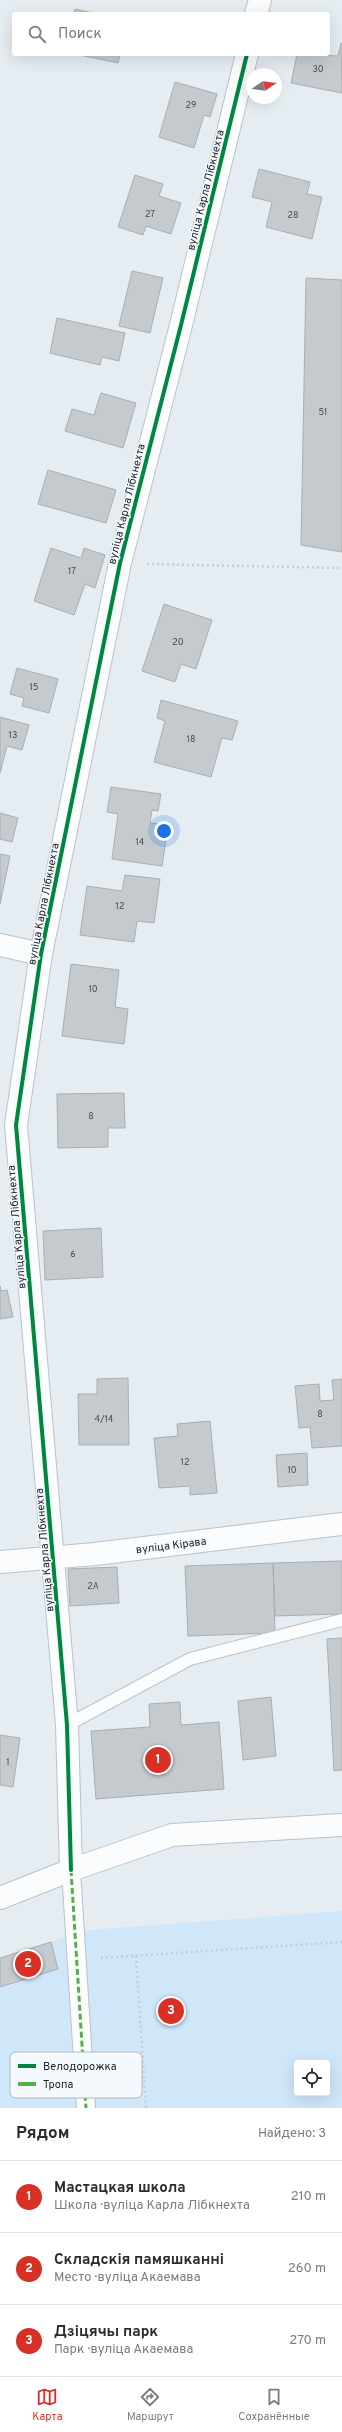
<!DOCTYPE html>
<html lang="ru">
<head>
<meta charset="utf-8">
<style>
  :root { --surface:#fff; --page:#f2f2f3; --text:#2b2b33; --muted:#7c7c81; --line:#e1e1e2; --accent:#d93025 }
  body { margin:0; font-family:Overpass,sans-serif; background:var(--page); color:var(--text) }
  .controls { position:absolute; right:12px; bottom:12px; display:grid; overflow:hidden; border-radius:4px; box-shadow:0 4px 16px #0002 }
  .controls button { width:36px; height:36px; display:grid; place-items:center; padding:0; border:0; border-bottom:1px solid var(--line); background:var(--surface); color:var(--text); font:20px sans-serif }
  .compass { position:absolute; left:246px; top:68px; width:36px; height:36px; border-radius:50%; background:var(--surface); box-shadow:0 4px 16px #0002; rotate:77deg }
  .you { position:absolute; left:164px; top:831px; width:14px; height:14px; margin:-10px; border:3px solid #fff; border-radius:50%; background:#1a73e8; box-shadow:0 0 0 6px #1a73e833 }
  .badge { display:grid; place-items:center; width:26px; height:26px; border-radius:50%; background:var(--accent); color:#fff; font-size:13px; font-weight:700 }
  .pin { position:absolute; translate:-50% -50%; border:2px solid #fff; box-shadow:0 1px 4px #0006 }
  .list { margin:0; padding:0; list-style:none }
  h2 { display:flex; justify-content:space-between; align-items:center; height:52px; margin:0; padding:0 16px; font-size:17px }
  h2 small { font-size:13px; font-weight:400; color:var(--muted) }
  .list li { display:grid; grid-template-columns:26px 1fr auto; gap:12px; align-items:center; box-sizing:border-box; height:72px; padding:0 16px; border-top:1px solid var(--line) }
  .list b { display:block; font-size:15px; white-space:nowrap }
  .list p { margin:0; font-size:13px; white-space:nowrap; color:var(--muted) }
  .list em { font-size:13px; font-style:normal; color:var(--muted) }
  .icon { flex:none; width:22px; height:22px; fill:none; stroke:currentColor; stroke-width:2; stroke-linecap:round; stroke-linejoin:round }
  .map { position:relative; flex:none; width:342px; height:2108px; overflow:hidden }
  .search { position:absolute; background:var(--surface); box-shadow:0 4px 16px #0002; left:12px; right:12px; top:12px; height:44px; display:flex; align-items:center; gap:10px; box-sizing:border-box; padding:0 14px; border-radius:4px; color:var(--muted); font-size:15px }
  .sheet { height:268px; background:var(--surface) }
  nav { display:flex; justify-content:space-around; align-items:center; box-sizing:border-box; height:56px; border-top:1px solid var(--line); background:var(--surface); font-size:11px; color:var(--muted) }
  nav a { display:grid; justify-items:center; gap:2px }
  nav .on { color:var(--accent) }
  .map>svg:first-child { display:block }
  .green { fill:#d0e6f9; fill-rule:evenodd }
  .building { fill:#c5cacf; stroke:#a9aeb3 }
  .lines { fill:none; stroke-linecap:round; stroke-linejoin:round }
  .service-casing { stroke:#bcc2c7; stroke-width:14 }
  .pedestrian-casing { stroke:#bcc2c7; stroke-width:20 }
  .minor-casing { stroke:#bcc2c7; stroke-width:24 }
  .path { stroke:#caccce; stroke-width:2.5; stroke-dasharray:2 3; stroke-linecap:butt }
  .service { stroke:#fbfcfd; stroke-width:12 }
  .pedestrian { stroke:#fbfcfd; stroke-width:18 }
  .minor { stroke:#fbfcfd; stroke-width:22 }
  .quiet { stroke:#55b145; stroke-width:3; stroke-dasharray:6 3; stroke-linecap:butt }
  .cycleway-casing { stroke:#f3f9fd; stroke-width:6 }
  .cycleway { stroke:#00873e; stroke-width:4 }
  .labels { text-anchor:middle; stroke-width:3; stroke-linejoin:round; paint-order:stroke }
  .number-label { font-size:9px; fill:#464a4f }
  .street-label { font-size:11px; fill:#1c2024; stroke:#f3f9fd }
  .key { fill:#f3f9fd; stroke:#b2b8bc; stroke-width:1 }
  .key-label { font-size:11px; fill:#1c2024 }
</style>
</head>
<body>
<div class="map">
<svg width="342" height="2108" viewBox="0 0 342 2108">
  <rect width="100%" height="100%" fill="#e5ecf2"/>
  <!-- green -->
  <path class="green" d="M342 1911V2108H0V1958L89 1930ZM297 2063H327V2093H297Z"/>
  <!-- building -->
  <path class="building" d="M75 9 97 14H74Z
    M341 43 342 93 291 83 297 54 338 56Z
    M76 54H120L118 63Z
    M175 82 217 94 210 117 204 115 194 148 159 137Z
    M259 169 310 182 307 194 322 197 312 239 266 227 272 202 252 197Z
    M135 175 163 184 159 196 181 203 171 234 146 226 143 235 118 227Z
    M132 271 163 278 150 333 119 326Z
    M306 278 342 280V552L301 545Z
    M57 318 125 333 119 361 102 357 100 365 50 353Z
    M101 393 136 403 123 448 65 431 72 409 94 415Z
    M48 470 116 490 106 523 38 504Z
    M51 548 81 558 84 548 105 555 95 588 85 584 74 615 34 601Z
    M164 604 212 620 196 669 181 664 175 682 142 671Z
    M17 668 58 679 49 713 22 706 24 698 10 694Z
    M161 700 238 721 232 740 222 738 211 777 154 762 165 721 157 718Z
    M0 717 29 725 22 750 7 746 0 773Z
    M111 787 161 794 158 811 152 810 150 823 168 825 162 866 112 859 118 814 107 812Z
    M0 813 18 818 12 842 0 839Z
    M0 854 10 856 0 904Z
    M125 875 160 879 154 923 137 921 134 942 80 935 87 886 122 891Z
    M71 964 119 970 115 1007 128 1009 124 1044 62 1036Z
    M124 1093 125 1128H108V1147L58 1148 57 1094Z
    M101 1228 103 1277 45 1280 43 1231Z
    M0 1286 1 1291 7 1290 13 1317 0 1319Z
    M128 1378 129 1445H79L78 1394H97V1379Z
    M342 1379V1446L312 1448 310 1427 299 1428 295 1386 319 1384 320 1401 334 1400 332 1380Z
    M210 1421 217 1493 190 1495V1486L159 1488 154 1438 178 1436 177 1424Z
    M307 1453 308 1485 278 1487 276 1455Z
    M342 1561V1614L275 1616 273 1563Z
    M273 1563 275 1633 188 1636 185 1566Z
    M117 1567 119 1603 70 1606 68 1569Z
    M342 1638V1770L334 1771 327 1639Z
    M271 1697 276 1756 243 1760 238 1701Z
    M180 1702 181 1725 219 1722 224 1789 96 1799 91 1731 150 1727 149 1704Z
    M0 1735 20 1738 13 1787 0 1785Z
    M51 1942 58 1969 0 1987V1958Z"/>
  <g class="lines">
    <defs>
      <path id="service" d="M67 1725 190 1659 342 1620"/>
      <path id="pedestrian" d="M71 1870 86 2108"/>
      <path id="minor" d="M256 14 260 0
        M0 945 41 954
        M0 1562 95 1554 342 1524
        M71 1870 67 1725 16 1125 41 954 120 563 181 325 247 54
        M0 1898 71 1870 172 1835 342 1825"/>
    </defs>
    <!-- service casing -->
    <use href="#service" class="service-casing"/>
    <!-- pedestrian casing -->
    <use href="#pedestrian" class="pedestrian-casing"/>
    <!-- minor casing -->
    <use href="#minor" class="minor-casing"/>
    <!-- path -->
    <path class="path" d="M147 564 342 568
      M136 1956 146 2108
      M101 1958 342 1942"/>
    <!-- service -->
    <use href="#service" class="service"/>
    <!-- pedestrian -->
    <use href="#pedestrian" class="pedestrian"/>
    <!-- minor -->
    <use href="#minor" class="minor"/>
    <!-- quiet -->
    <path class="quiet" d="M71 1870 86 2108"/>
    <defs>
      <path id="cycleway" d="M71 1870 67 1725 16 1125 41 954 120 563 181 325 247 54"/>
    </defs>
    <!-- cycleway casing -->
    <use href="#cycleway" class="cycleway-casing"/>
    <!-- cycleway -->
    <use href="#cycleway" class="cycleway"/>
  </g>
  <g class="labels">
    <!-- number labels -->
    <g class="number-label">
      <text x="318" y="72">30</text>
      <text x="191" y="108">29</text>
      <text x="150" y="217">27</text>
      <text x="293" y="218">28</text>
      <text x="323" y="415">51</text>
      <text x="72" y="574">17</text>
      <text x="178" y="645">20</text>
      <text x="34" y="690">15</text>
      <text x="13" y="738">13</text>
      <text x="191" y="742">18</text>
      <text x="140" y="845">14</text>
      <text x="120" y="909">12</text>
      <text x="93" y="992">10</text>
      <text x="91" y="1119">8</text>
      <text x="73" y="1257">6</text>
      <text x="320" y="1417">8</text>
      <text x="104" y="1422">4/14</text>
      <text x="185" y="1465">12</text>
      <text x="292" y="1473">10</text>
      <text x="93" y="1589">2А</text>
      <text x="8" y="1765">1</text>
    </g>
    <!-- street labels -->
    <g class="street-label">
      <text transform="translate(205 190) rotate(-76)" y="4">вуліца Карла Лібкнехта</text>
      <text transform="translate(126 504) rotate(-76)" y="4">вуліца Карла Лібкнехта</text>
      <text transform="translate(43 904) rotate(-79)" y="4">вуліца Карла Лібкнехта</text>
      <text transform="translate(16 1227) rotate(-95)" y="4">вуліца Карла Лібкнехта</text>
      <text transform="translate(171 1545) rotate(-7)" y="4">вуліца Кірава</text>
      <text transform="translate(44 1550) rotate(-95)" y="4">вуліца Карла Лібкнехта</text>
    </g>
  </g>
  <!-- legend -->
  <rect x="10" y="2052" width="132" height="46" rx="6" class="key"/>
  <rect x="18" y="2064" width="18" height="4" fill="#00873e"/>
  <rect x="18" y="2082" width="18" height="4" fill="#55b145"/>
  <g class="key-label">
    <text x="43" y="2070">Велодорожка</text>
    <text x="43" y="2088">Тропа</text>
  </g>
</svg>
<div class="controls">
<button><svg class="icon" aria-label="locate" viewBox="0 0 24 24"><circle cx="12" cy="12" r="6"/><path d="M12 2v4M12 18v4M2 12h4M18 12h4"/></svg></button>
</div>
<svg class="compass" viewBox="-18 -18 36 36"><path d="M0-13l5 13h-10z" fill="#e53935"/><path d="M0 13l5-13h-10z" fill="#7c7c81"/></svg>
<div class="you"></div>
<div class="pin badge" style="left:158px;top:1760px">1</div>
<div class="pin badge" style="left:28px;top:1964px">2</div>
<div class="pin badge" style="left:171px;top:2011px">3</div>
<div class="search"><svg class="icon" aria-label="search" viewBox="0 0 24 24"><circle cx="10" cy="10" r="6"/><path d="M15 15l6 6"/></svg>Поиск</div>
</div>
<section class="sheet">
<h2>Рядом<small>Найдено: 3</small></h2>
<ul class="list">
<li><span class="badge">1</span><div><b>Мастацкая школа</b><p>Школа · вуліца Карла Лібкнехта</p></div><em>210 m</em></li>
<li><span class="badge">2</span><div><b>Складскія памяшканні</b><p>Место · вуліца Акаемава</p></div><em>260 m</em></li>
<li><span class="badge">3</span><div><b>Дзіцячы парк</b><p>Парк · вуліца Акаемава</p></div><em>270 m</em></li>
</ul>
</section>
<nav>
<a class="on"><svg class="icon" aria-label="map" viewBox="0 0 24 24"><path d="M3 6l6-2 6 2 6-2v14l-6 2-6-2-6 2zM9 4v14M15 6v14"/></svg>Карта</a>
<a><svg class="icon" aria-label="directions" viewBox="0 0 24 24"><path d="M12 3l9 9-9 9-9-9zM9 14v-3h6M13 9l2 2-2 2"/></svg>Маршрут</a>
<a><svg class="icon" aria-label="saved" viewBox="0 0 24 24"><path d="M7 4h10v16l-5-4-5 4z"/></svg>Сохранённые</a>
</nav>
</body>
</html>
